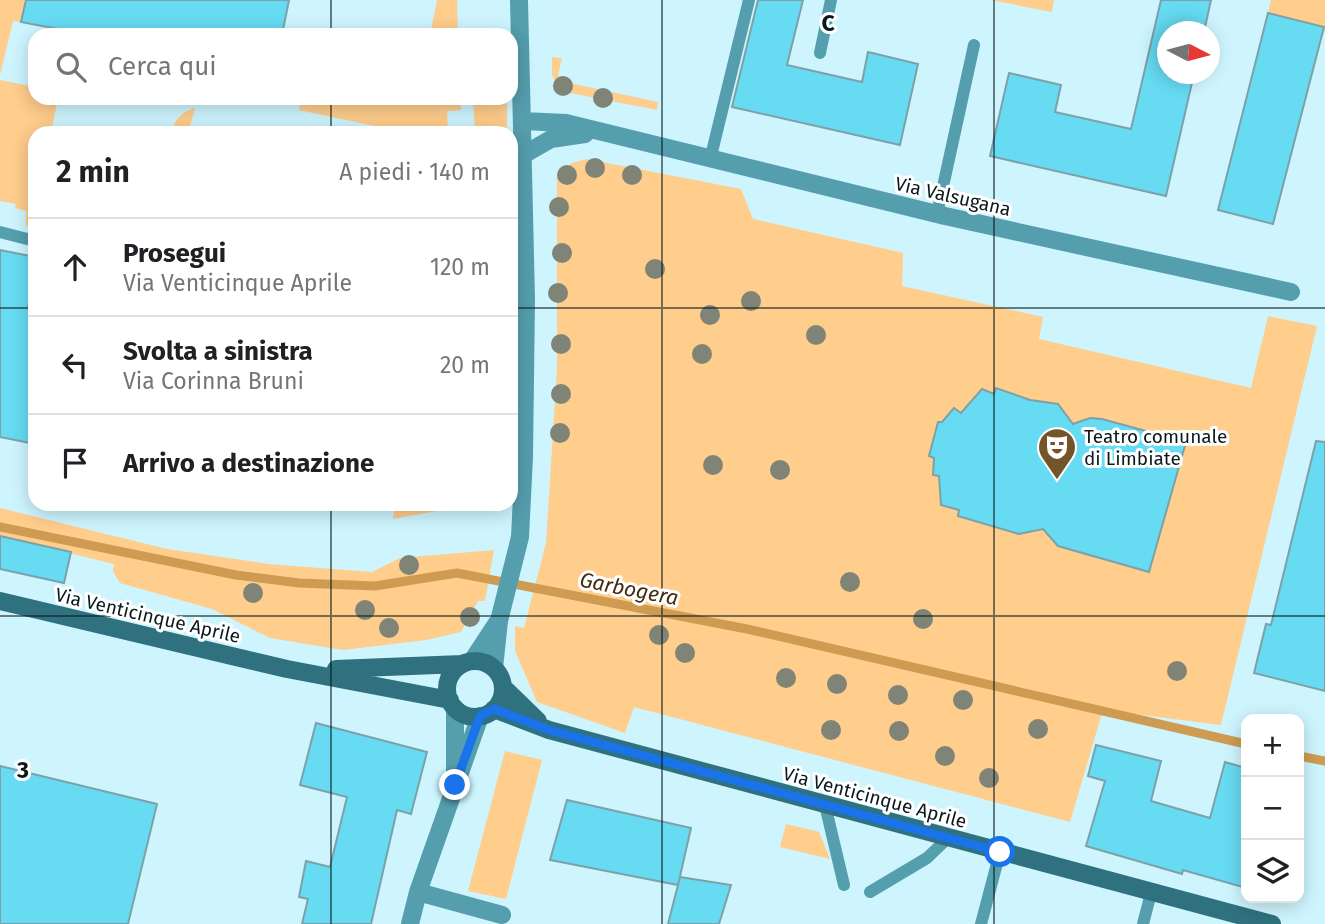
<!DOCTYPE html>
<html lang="it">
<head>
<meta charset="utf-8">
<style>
  :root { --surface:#fff; --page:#f2f2f2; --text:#202124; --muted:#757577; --line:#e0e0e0 }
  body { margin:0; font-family:"Fira Sans",sans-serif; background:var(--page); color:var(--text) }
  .controls { position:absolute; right:21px; bottom:21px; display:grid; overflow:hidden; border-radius:14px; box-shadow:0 4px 18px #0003 }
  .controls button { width:63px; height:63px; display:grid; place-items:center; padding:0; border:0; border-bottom:2px solid var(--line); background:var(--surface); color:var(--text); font:35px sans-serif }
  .compass { position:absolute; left:1157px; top:21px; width:63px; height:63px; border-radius:50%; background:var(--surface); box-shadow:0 4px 18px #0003; rotate:96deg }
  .stop { position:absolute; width:21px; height:21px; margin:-16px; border:5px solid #1a73e8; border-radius:50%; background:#fff }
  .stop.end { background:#1a73e8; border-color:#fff; box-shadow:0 2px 7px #0008 }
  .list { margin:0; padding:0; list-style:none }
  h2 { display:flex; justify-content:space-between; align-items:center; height:91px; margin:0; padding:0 28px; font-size:30px }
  h2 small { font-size:23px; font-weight:400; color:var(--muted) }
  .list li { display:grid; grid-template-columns:46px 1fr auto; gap:21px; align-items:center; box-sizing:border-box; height:98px; padding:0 28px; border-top:2px solid var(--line) }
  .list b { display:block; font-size:26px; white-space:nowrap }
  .list p { margin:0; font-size:23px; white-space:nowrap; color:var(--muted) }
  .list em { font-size:23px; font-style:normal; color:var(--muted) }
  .icon { flex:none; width:38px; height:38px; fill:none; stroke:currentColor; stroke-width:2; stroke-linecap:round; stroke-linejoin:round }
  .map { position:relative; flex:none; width:1325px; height:924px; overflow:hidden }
  .search { position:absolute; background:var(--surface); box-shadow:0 4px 18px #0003; left:28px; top:28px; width:490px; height:77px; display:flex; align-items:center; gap:18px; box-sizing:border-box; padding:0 24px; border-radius:21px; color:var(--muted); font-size:26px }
  .panel { position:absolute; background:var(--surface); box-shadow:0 4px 18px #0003; left:28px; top:126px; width:490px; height:385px; border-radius:21px }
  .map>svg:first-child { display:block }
  .green { fill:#ffcd8c }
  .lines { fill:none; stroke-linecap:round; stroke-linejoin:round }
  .stream { stroke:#cf9b52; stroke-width:9 }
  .building { fill:#66dbf2; stroke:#7ca1a9; stroke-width:2 }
  .lane { stroke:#559ead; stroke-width:12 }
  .street { stroke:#559ead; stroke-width:18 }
  .secondary { stroke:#2f717e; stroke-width:18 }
  .tree { fill:#7f8476 }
  .route { stroke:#1a73e8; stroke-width:9 }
  .grid { fill:none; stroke:#0a191c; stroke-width:2; stroke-opacity:0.55 }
  .labels { text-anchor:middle; stroke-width:6; stroke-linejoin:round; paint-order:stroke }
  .street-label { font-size:19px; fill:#0a191c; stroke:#fff }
  .poi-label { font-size:19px; fill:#0a191c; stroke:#fff; text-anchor:start }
  .water-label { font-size:21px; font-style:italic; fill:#422d0d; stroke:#fff }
  .grid-label { font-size:23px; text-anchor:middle; font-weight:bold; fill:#0a191c; stroke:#fff; stroke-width:6; stroke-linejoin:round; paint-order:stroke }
</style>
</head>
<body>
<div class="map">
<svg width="1325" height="924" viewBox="0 0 1325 924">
  <rect width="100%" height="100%" fill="#cef5fe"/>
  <!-- green -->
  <path class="green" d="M0 0H26L21 22 13 21 0 75Z
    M437 0H457L458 35H430Z
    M991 0H1054L1052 12Z
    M1271 0H1325V30L1268 13Z
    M552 57 562 58 558 75 561 81 658 102 657 110 560 91 552 75Z
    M0 80 35 87V98H58L51 133H35V228L26 226V211L15 208 16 204 0 201Z
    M302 98H385L416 104 417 98H460L461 110 447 111 448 133H407L299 110Z
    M473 98H507V133H475Z
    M195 108 188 133H172C174 120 182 111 195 108Z
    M587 159 741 189 753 219 903 253 902 286 1043 317 1039 339 1251 388 1268 316 1317 326 1221 725 1103 710 1070 822 634 707 625 733 537 702 515 651V626L524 628 546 543 557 369V177L572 163Z
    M395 504H448V509L393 519Z
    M0 508 167 549 269 564 372 572 400 558 494 550 485 601H478L461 632 426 640 343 650 270 638 212 609 120 583 113 571 114 564 0 536Z
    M505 751 542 760 506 899 468 891Z
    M786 824 819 832 830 859 780 847Z"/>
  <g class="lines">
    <!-- stream -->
    <path class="stream" d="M0 527 236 575 299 583 375 586 457 573 747 629 1246 744
      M1299 756 1325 761"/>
  </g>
  <!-- building -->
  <path class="building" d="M26 0H289L282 35H89L21 22Z
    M758 0H803L787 65 862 82 868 52 918 64 900 145 732 107Z
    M1161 0H1211L1204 32H1167V74H1194L1166 196 990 156 1009 73 1061 85 1055 112 1131 129Z
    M1268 13 1324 27 1273 224 1218 210Z
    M0 250 35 257V275L28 306 35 308V444L0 437Z
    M996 388 1030 400 1058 404 1073 424 1090 418 1102 419 1186 442 1149 572 1058 546 1043 529 1019 534 958 516 959 510 941 505 939 476 933 475 934 458 929 456 938 422H942L954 408 961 413 982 389 994 394Z
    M1316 441 1325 442V691L1254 673 1266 624 1271 625Z
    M0 536 71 552 64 583 0 569Z
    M316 723 427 752 411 814 397 810 371 924H302L308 899 299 897 306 861 330 867 347 797 300 785Z
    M1096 745 1161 761 1151 801 1210 818 1225 762 1246 768V888L1183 870 1182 874 1086 846 1105 781 1088 776Z
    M0 766 157 804 128 924H0Z
    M567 800 691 828 678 885 550 860Z
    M680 877 731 885 719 924H668Z"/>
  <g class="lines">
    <!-- lane -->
    <path class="lane" d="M820 53 831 0
      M710 160 749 0
      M937 214 974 45
      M0 232 35 241
      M825 805 844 885
      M870 892 927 858 948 838
      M981 924 1000 852
      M1143 924 1151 893"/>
    <!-- street -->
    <path class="street" d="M523 121 566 123 945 216 1291 292
      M523 155 551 139 585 134
      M472 661 497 623
      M494 668 499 621 520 537 524 457 526 299 519 0
      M455 708V771
      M418 892 502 915
      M410 924 418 892 480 716"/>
    <!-- secondary -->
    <path class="secondary" d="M0 601 287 669 450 700
      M447 689a28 28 0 1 1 56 0a28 28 0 1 1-56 0Z
      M336 669 462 664
      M503 687 538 721
      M494 709 549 730 1272 924"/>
  </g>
  <!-- trees -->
  <g class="tree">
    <circle cx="563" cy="86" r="10"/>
    <circle cx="603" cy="98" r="10"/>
    <circle cx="595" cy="168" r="10"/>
    <circle cx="567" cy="175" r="10"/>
    <circle cx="632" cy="175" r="10"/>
    <circle cx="559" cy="207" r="10"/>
    <circle cx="562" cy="253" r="10"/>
    <circle cx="655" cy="269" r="10"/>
    <circle cx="558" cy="293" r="10"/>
    <circle cx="751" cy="301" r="10"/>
    <circle cx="710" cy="315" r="10"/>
    <circle cx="816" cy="335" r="10"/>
    <circle cx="561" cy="344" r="10"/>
    <circle cx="702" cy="354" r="10"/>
    <circle cx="561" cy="394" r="10"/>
    <circle cx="560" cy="433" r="10"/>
    <circle cx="713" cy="465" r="10"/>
    <circle cx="780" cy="470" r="10"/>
    <circle cx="409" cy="565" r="10"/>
    <circle cx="850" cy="582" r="10"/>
    <circle cx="253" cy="593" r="10"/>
    <circle cx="365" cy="610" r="10"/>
    <circle cx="470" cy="617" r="10"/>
    <circle cx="923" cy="619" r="10"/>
    <circle cx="389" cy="628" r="10"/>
    <circle cx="659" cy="635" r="10"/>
    <circle cx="685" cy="653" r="10"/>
    <circle cx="1177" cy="671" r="10"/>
    <circle cx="786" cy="678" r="10"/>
    <circle cx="837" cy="684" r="10"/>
    <circle cx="898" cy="695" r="10"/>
    <circle cx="963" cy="700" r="10"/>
    <circle cx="1038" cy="729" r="10"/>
    <circle cx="831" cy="730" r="10"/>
    <circle cx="899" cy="731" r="10"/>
    <circle cx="945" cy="756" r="10"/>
    <circle cx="989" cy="778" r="10"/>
  </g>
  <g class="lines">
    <!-- route -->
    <path class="route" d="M455 785 480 716 494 709 549 730 1000 852"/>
  </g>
  <!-- grid -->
  <path class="grid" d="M331 0V35M662 0V924M994 0V924M331 98V133M0 308H35M511 308H1325M331 504V924M0 616H1325"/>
  <!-- icons -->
  <defs>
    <symbol id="theatre-pin" viewBox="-11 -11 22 30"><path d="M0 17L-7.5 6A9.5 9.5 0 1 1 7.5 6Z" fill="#74552a" stroke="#fff"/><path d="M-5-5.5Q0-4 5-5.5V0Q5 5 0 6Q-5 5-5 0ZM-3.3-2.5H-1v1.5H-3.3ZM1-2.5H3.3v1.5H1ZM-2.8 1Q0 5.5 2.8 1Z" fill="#fff"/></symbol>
  </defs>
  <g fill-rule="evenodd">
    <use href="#theatre-pin" x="1035" y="425" width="44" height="60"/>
  </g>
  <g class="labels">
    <!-- street labels -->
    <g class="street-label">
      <text transform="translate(953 196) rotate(13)" y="7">Via Valsugana</text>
      <text transform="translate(148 615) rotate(13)" y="7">Via Venticinque Aprile</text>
      <text transform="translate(875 797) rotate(15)" y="7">Via Venticinque Aprile</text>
    </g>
    <!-- poi labels -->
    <g class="poi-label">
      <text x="1084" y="443">Teatro comunale<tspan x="1084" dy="22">di Limbiate</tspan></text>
    </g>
    <!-- water labels -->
    <g class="water-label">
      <text transform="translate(629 589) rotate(11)" y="7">Garbogera</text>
    </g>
  </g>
  <g class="grid-label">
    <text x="828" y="31">C</text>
    <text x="23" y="778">3</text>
  </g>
</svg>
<div class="controls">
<button>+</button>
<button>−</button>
<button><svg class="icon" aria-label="layers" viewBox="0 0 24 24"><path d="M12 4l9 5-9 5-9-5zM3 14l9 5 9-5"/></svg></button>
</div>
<svg class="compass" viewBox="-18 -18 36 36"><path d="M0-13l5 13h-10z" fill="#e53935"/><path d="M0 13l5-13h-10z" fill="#757577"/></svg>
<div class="stop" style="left:1000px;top:852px"></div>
<div class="stop end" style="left:455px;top:785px"></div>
<div class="search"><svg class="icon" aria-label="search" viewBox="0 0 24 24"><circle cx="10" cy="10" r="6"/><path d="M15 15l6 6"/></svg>Cerca qui</div>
<section class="panel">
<h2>2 min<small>A piedi · 140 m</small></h2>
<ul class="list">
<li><svg class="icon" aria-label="ahead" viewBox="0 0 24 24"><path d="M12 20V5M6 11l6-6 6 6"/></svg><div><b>Prosegui</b><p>Via Venticinque Aprile</p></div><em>120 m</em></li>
<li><svg class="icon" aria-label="left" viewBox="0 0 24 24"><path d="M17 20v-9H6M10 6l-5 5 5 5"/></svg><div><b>Svolta a sinistra</b><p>Via Corinna Bruni</p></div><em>20 m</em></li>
<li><svg class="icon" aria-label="arrive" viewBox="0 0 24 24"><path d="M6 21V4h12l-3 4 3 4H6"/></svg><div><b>Arrivo a destinazione</b></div></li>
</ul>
</section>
</div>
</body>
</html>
